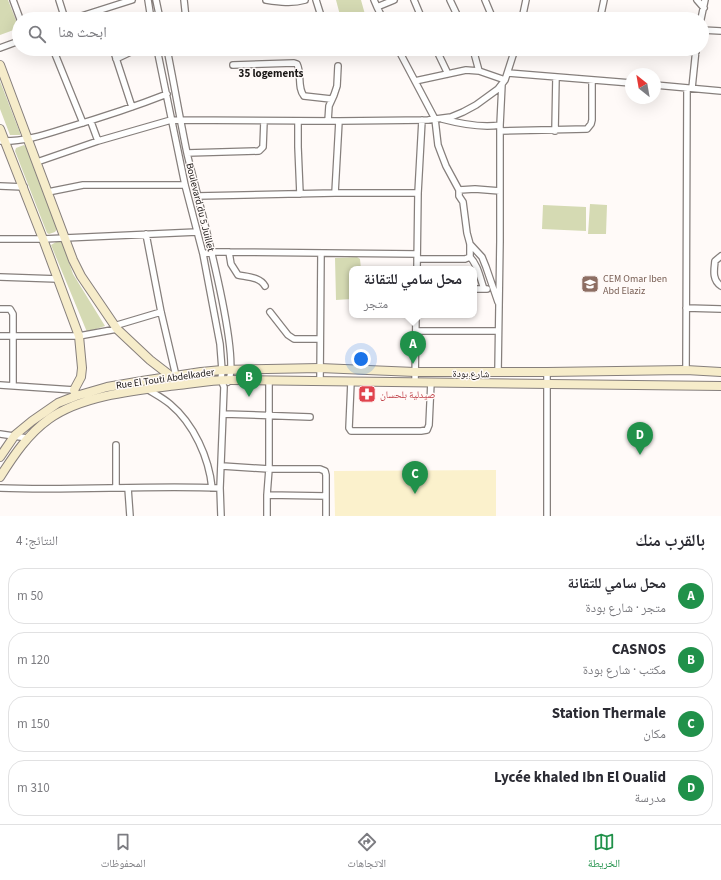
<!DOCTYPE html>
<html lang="ar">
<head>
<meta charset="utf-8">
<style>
  :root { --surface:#fff; --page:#f2f2f3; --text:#2b2b33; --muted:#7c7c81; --line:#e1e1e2; --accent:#20914a }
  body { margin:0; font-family:"Source Sans 3","Noto Naskh Arabic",sans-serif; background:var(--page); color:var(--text); direction:rtl }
  .compass { position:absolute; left:625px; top:68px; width:36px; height:36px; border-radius:50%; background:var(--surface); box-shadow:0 4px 16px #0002; rotate:329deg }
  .you { position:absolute; left:361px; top:359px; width:14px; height:14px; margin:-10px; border:3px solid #fff; border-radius:50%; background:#1a73e8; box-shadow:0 0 0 6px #1a73e833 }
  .badge { display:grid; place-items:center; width:26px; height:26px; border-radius:50%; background:var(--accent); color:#fff; font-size:13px; font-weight:700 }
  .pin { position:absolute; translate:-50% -33px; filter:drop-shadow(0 1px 2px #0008) }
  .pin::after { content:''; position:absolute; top:21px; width:14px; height:12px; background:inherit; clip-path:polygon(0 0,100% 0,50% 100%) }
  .popup { position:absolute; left:349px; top:266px; width:128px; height:52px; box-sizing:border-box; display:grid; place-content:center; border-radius:8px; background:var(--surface); filter:drop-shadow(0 1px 3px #0005); font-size:13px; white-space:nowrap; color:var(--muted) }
  .popup b { font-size:15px; color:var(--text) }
  .popup::after { content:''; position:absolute; left:50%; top:100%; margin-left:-8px; border:8px solid transparent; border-top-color:var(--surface) }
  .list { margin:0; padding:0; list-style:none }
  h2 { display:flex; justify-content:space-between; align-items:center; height:52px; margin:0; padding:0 16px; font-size:17px }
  h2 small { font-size:13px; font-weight:400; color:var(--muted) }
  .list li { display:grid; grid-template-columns:26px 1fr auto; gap:12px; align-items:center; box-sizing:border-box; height:56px; margin:0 8px 8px; padding:0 8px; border:1px solid var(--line); border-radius:16px }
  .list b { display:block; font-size:15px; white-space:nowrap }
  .list p { margin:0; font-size:13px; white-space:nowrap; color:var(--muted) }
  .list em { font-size:13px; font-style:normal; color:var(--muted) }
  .icon { flex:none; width:22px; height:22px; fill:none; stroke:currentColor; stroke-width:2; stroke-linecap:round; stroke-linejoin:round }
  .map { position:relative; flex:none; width:721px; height:516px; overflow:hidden; direction:ltr }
  .search { position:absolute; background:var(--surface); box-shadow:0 4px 16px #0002; left:12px; right:12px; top:12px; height:44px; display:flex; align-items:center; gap:10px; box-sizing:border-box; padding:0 14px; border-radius:22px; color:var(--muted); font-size:15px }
  .sheet { height:308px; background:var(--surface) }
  nav { display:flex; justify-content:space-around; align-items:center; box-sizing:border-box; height:56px; border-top:1px solid var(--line); background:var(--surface); font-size:11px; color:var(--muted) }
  nav a { display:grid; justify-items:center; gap:2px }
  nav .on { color:var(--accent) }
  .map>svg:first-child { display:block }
  .green { fill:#d5dab3 }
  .sand { fill:#fbf1cc }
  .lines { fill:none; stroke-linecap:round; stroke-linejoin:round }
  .street-casing { stroke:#867f7c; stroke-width:8 }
  .secondary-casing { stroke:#867f7c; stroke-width:10 }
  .street { stroke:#fff; stroke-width:5.5 }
  .secondary { stroke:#f6ecca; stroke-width:8 }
  .labels { text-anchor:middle; stroke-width:3; stroke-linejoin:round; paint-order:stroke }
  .street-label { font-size:10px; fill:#1b1817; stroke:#fffaf8 }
  .education-label { font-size:10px; fill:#785e54; stroke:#fffaf8; text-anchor:start }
  .health-label { font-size:10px; fill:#be3a42; stroke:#fffaf8; text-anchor:start }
  .neighbourhood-label { font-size:11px; font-weight:bold; fill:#1b1817; stroke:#fffaf8 }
</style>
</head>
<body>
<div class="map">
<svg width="721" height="516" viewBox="0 0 721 516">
  <rect width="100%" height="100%" fill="#fffaf8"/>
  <!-- green -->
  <path class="green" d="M0 0H8L19 28 0 35Z
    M336 0H361L366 18 360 19H341Z
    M0 81 20 133V135H10L0 109Z
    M24 145 26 147 57 229 55 232 49 234 47 233 15 151 16 148Z
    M590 204 607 205 606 234H588Z
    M543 205 586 207V231L542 229Z
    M56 242H62L73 274 105 326 87 332 51 245Z
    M357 257 360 259 361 269H352V299L336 300 335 258Z"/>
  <!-- sand -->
  <path class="sand" d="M496 470V516H335L334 471Z"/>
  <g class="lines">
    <defs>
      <path id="street" d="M13 0 20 19
        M59 0 65 19
        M148 0 151 19
        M156 0 160 19
        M184 0 186 19
        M266 0C279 2 292 4 305 0
        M316 0 322 19
        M374 0 377 7
        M414 0 422 19
        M450 0 459 19
        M485 0 493 19
        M697 0 704 8
        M100 10 103 19
        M72 19 132 0
        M383 19 377 7 394 0
        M522 19 526 0
        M600 19 604 0
        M701 19 705 0
        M702 30 721 31
        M0 48 19 41
        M53 49 83 123
        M113 49 132 107
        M157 49 185 185 203 254 220 344 222 370 221 380 224 387 220 488 221 516
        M167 49C174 84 180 119 187 153 195 189 243 358 228 382
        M398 49 435 119 438 145 441 153 446 166 459 190
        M436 49 448 74
        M473 49 479 71
        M672 49 696 52
        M116 59 137 49
        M233 65 294 63 297 64C302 74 297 88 304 96L331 99
        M508 73 631 83
        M415 81 466 70 479 71 505 80
        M655 85 721 91
        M692 88 696 49
        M442 119C461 124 481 128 500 125L502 84
        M298 121V147L300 194
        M328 121 329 106 334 95 337 86 338 66
        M91 122 98 141
        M501 131 587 129 591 124 592 120V80
        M555 131 556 77
        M0 141C23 142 44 135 66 128 100 118 134 107 167 94
        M187 153 259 151 263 147 264 121
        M37 162 98 141 171 120 339 121 428 120 451 117 463 112 476 105 498 89 505 80 515 49
        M0 186 24 187
        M48 192 83 185H185
        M335 193 339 121
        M197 196 335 193H418
        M146 234 161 312 176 376
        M0 239H43L197 232
        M470 244 482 257 486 267 498 302
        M229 252 231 264 238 275C248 277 260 277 265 286
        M203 254 212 252H229L417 254
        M721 256 715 261C714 270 712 280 721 286
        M470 257C478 265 480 278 484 289
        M417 259H465L470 257V244L467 233 463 202 459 196V190L475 189 500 191
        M417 269 418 193 422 120
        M0 277 58 279
        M474 289H487
        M686 308 721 309
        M0 309H10L13 314V385
        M270 312 288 335 294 339H320
        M114 326 161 312
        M416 331H498
        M0 336H79L117 329
        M686 370 687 88
        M498 372 500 241V125
        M269 380V469H320L325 471 326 475V516
        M320 381 321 253
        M351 382 349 428 351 431H421L427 430 429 425 431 382
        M415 382 416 315
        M0 385 74 390
        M147 389C155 394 163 398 170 404 194 424 209 458 212 488
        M224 414 310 417
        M0 434 27 438
        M222 466 269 469 267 495V516
        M0 488C73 491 147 485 220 488
        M116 488V445
        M128 488 130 516
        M267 495 326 496
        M547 516V372"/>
      <path id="secondary" d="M0 65 73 260 81 276 117 329 150 360 172 377
        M0 129 43 239 79 336 82 368 81 377 74 390 76 396
        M0 457 15 435 32 421 58 403 76 396 107 387 142 381 201 372 222 370 320 368 415 372H547L686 370 721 372
        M0 477C14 455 28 434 49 419 82 395 138 390 178 385 195 383 212 380 230 380L721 386"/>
    </defs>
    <!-- street casing -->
    <use href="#street" class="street-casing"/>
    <!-- secondary casing -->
    <use href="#secondary" class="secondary-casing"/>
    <!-- street -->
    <use href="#street" class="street"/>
    <!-- secondary -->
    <use href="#secondary" class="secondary"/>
  </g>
  <!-- icons -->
  <defs>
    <symbol id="school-square" viewBox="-11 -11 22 22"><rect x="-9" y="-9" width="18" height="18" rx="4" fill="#8d6e63" stroke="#fffaf8"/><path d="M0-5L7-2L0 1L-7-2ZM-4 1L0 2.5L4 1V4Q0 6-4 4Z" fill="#fff"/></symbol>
    <symbol id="pharmacy-square" viewBox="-11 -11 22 22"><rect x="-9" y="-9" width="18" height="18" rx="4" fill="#e0444e" stroke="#fffaf8"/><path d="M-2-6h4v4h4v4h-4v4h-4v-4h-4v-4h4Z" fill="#fff"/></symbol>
  </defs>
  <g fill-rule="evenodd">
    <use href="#school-square" x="580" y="274" width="20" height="20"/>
    <use href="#pharmacy-square" x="357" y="384" width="20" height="20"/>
  </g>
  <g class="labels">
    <!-- street labels -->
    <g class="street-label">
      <text transform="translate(201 207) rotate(76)" y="4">Boulevard du 5 Juillet</text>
      <text transform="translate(471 373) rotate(1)" y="4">شارع بودة</text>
      <text transform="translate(165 378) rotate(-8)" y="4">Rue El Touti Abdelkader</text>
    </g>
    <!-- education labels -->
    <g class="education-label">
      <text x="603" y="282">CEM Omar Iben<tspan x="603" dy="12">Abd Elaziz</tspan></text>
    </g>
    <!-- health labels -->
    <g class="health-label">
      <text x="380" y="398">صيدلية بلحسان</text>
    </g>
    <!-- neighbourhood labels -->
    <g class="neighbourhood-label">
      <text x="271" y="77">35 logements</text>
    </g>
  </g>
</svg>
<svg class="compass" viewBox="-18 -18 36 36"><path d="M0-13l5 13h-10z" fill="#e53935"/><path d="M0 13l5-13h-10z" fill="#7c7c81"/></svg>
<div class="you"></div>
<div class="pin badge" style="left:413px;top:364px">A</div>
<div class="popup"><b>محل سامي للتقانة</b>متجر</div>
<div class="pin badge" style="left:249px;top:397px">B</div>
<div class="pin badge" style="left:415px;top:494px">C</div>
<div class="pin badge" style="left:640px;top:455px">D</div>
<div class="search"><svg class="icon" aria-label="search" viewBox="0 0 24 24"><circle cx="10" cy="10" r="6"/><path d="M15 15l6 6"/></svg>ابحث هنا</div>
</div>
<section class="sheet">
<h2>بالقرب منك<small>النتائج: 4</small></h2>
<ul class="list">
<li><span class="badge">A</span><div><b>محل سامي للتقانة</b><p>متجر · شارع بودة</p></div><em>50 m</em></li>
<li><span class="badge">B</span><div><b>CASNOS</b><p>مكتب · شارع بودة</p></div><em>120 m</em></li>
<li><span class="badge">C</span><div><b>Station Thermale</b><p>مكان</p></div><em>150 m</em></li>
<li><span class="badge">D</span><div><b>Lycée khaled Ibn El Oualid</b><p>مدرسة</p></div><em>310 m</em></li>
</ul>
</section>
<nav>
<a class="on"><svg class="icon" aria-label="map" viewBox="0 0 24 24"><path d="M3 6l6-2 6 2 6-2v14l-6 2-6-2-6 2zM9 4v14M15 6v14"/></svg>الخريطة</a>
<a><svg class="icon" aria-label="directions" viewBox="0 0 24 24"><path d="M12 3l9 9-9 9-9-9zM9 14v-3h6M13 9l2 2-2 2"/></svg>الاتجاهات</a>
<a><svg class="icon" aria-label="saved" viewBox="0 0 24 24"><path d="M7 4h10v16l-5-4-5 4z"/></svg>المحفوظات</a>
</nav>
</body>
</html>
